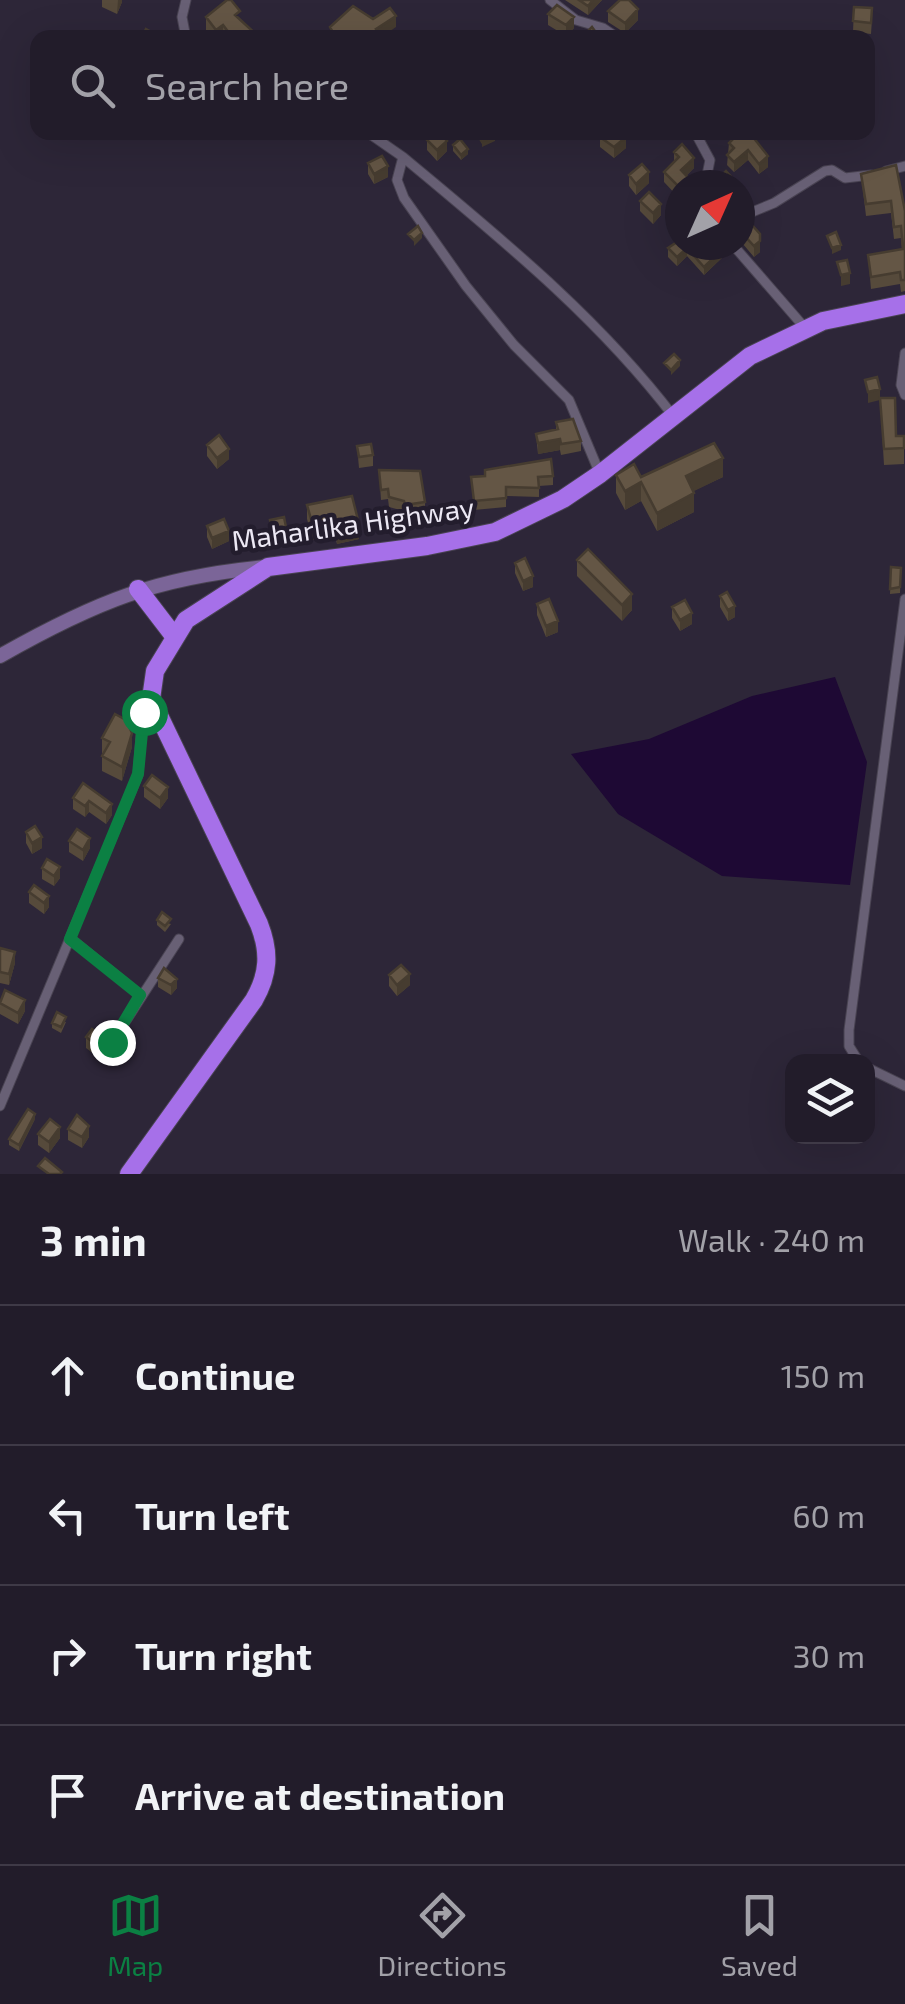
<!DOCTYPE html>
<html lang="en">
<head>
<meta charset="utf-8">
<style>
  :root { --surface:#221c2a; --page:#2a2532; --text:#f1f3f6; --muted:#a2a1a8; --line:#3f3a47; --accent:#0b8043 }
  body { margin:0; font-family:"Exo 2",sans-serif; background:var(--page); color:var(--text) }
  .controls { position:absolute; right:30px; bottom:30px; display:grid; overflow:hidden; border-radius:20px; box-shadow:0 10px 40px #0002 }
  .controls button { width:90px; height:90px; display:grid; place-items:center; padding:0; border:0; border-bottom:2px solid var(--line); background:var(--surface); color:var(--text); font:50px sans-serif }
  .compass { position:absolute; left:665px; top:170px; width:90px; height:90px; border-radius:50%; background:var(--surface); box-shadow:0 10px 40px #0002; rotate:45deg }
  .stop { position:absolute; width:30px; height:30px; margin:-22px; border:8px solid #0b8043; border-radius:50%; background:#fff }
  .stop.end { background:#0b8043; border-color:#fff; box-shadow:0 2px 10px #0008 }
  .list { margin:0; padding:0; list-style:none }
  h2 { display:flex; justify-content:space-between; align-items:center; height:130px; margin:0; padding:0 40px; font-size:42px }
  h2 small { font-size:32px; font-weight:400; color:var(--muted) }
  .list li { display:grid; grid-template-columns:65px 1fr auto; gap:30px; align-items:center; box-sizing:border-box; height:140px; padding:0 40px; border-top:2px solid var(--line) }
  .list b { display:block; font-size:38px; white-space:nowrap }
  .list em { font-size:32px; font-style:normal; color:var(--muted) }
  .icon { flex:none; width:55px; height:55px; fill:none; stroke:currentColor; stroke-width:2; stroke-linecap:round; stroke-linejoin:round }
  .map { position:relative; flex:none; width:905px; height:1174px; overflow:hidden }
  .search { position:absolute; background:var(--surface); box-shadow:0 10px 40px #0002; left:30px; right:30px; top:30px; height:110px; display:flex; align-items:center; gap:25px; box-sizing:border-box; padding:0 35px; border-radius:20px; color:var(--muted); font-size:38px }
  .sheet { height:690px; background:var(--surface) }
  nav { display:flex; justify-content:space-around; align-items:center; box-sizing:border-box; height:140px; border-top:2px solid var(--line); background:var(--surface); font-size:28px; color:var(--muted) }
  nav a { display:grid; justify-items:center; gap:5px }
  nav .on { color:var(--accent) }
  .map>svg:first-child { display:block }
  .water { fill:#1e0934 }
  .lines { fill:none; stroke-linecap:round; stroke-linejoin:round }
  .street-casing { stroke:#494352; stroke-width:11 }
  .secondary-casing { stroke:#494352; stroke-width:16 }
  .highway-casing { stroke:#494352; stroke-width:20 }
  .street { stroke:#686075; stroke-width:9 }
  .secondary { stroke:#7b6598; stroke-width:14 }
  .highway { stroke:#a670e9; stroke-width:18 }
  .wall { fill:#564a3b }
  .shaded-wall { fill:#463c30 }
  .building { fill:#645645; stroke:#463c30; stroke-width:2.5 }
  .route { stroke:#0b8043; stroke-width:12 }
  .labels { text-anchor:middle; stroke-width:9; stroke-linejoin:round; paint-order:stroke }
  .street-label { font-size:28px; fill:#ece8f4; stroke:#231d2d }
</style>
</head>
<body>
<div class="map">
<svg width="905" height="1174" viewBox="0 0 905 1174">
  <rect width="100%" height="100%" fill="#2d2638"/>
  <!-- water -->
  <path class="water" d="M835 677 867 762 850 885 722 876 618 814 571 754 649 739 752 696Z"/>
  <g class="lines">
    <defs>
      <path id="street" d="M186 0 182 17 186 38
        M550 0 576 20 603 28 618 38
        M367 132 403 157 397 180 404 198 466 286 514 345 569 400 600 474
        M695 132 710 160 705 185
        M403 157C500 238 597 316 674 417
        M886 171 905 166
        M740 217 774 203 825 171 832 170 845 178 871 175
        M733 245 805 328
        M905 353 901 385 905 395
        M71 939 140 995
        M112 1042 179 939
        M859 1062 849 1046V1030L905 599
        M868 1068 905 1086
        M0 1106 138 775 142 722 150 701"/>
      <path id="secondary" d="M0 656C95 602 157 577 266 567"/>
      <path id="highway" d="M138 589 174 636
        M129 1174 254 1000C269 974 270 952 259 924L151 699 155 671 186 620 268 567 427 546 495 532 563 499 600 474 750 356 823 321 905 304"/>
    </defs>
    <!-- street casing -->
    <use href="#street" class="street-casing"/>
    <!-- secondary casing -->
    <use href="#secondary" class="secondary-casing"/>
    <!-- highway casing -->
    <use href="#highway" class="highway-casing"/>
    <!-- street -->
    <use href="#street" class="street"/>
    <!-- secondary -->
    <use href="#secondary" class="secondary"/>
    <!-- highway -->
    <use href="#highway" class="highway"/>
  </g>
  <!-- wall -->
  <path class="wall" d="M102 0H122V2L117 14 102 7Z
    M565 0H602L588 15Z
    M854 7 872 19 871 34 853 32Z
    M608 11 638 20 625 33 608 22Z
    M548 14 574 28 566 36 548 25Z
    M206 17 240 20 260 38H211L206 30Z
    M740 132 768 167 759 174 748 160 734 172 727 165 729 143Z
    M600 137 626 148 614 158 600 147Z
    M427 140 447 151 437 161 427 150Z
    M453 145 468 154 461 160 453 151Z
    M674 152 694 168 686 176 680 185V199L664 182V172L674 162Z
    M368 163 388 177 374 184 368 174Z
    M861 174 905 211V291L901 292 900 284 871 289 868 255 902 249 901 238 894 239 891 213 866 216Z
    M629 175 649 183 636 195 629 186Z
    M640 201 661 215 653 224 640 211Z
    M742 233 760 252 754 257 742 243Z
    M668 248H703L726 254 704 275 687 256 677 266 668 257Z
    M880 398 896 436H904V464L884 465Z
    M556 422 581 441V451L561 455 560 450 538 454 536 434 556 429Z
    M207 445 229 459 217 469 207 456Z
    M357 446 373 455V466L359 468Z
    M379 470 425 502V512L405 515 404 511 389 507 388 499 381 500Z
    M616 475 641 477H723L693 491 694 512 657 531 641 501 625 510 616 493Z
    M553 476V485L539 486V497L506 496V507L474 510 471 477Z
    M307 505 359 539 337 544 335 536 313 540 307 519Z
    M270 520 286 527V538L272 540Z
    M207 526 229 541 212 549 207 537Z
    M577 560 632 610 622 621 577 576Z
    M515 563 533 587 523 591 515 573Z
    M891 567 901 568 900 593 890 594Z
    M720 596 735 617 728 621 720 607Z
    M537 604 558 632 546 637 537 615Z
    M672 607 692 624 680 631 672 618Z
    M102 738 132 747 122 781 102 771V756L104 753H102Z
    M83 783 112 815 106 824 89 812 85 817 73 809V798Z
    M144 786 168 798 160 809 144 797Z
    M26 832 42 848 32 854 26 843Z
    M69 841 90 848 83 861 69 852Z
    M42 868 60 878 54 886 42 879Z
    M29 892 49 907 44 914 29 903Z
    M157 920 171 924 165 932 157 925Z
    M0 948 15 963 9 985 0 983Z
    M389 975 410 985 397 996 389 986Z
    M158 978 177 988 171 995 158 987Z
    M0 1000 25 1011 18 1024 0 1014Z
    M66 1022 61 1033 52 1028V1023Z
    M86 1037 103 1049 98 1057 86 1048Z
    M35 1119 19 1151 9 1145V1139Z
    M68 1129 89 1137 82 1148 68 1140Z
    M38 1134 60 1138 49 1153 38 1145Z"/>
  <!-- shaded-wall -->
  <path class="shaded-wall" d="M118 0H122V2L117 14Z
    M593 0H602L588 15V6Z
    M638 9V20L625 33V23Z
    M396 16V27L380 38 376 29Z
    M574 17V28L566 36V25Z
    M223 25V38H216V30Z
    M495 135V141L482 147V142Z
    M626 137V148L614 158V147Z
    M447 141V151L437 161V150Z
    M468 149V154L461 160V155Z
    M748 150V160L734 172V162Z
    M768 156V167L759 174V164Z
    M694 158V168L681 181V170Z
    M388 166V177L374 184V174Z
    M649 172V183L636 195V184Z
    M661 204V215L653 224V213Z
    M422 233V238L414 246V240Z
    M760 241V252L754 257V246Z
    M841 245V250L832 254V248Z
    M726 246V254L704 275V267Z
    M687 248V256L677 266V257Z
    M850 273V284L841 286V275Z
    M680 360V366L671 375V370Z
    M880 389V400L868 403V392Z
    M560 439V450L538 454V443Z
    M229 449V459L217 469V458Z
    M723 458V477L686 495V476Z
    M641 482V501L625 510V491Z
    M694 493V512L657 531V513Z
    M359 524V539L337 544V529Z
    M229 531V541L212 549V538Z
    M533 576V587L523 591V581Z
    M632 594V610L622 621V605Z
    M735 606V617L728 621V610Z
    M692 613V624L680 631V620Z
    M558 621V632L546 637V626Z
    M132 733V747L122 781V767Z
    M168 787V798L160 809V798Z
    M89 801V812L85 817V806Z
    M112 804V815L106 824V813Z
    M42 837V848L32 854V843Z
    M90 838V848L83 861V850Z
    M60 867V878L54 886V876Z
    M49 896V907L44 914V903Z
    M15 952V963L9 985V974Z
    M410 974V985L397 996V985Z
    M177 979V988L171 995V985Z
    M25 1000V1011L18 1024V1013Z
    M103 1038V1049L98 1057V1046Z
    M35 1114V1119L19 1151V1145Z
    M89 1126V1137L82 1148V1137Z
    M60 1127V1138L49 1153V1142Z"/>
  <!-- building -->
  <path class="building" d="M227 0H231L240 11 235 15 260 38H233L223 25 216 30 206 17Z
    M579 0H593L588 6Z
    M620 0H629L638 9 625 23 608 11Z
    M557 5 574 17 566 25 548 14Z
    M353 6 373 19 390 8 396 16 376 29 384 38H336L330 27Z
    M854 7 872 8 871 23 853 21Z
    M592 27 600 38H581Z
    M146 29 162 38H141Z
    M434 132H439L447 141 437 150 427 140Z
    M478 132H494L495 135 482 142 477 133Z
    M605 132H621L626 137 614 147 600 137Z
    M740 132H749L768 156 759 164 748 150 734 162 727 155 734 148 729 143Z
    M460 139 468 149 461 155 453 145Z
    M682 144 694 158 681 170 695 185H680V188L664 172 679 157 674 152Z
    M382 156 388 166 374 174 368 163Z
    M642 164 649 172 636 184 629 175Z
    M896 165 905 211V280H901L900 272 871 277 868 255 903 249 901 226 894 227 891 201 866 204 861 174Z
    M726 171 735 181 731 185H716L714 183Z
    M649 192 661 204 653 213 640 201Z
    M752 225 760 234V241L754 246 742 233Z
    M418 226 422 233 414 240 408 234Z
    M836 232 841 245 832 248 827 236Z
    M680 240V245H700L703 248 709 245 726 246 704 267 687 248 677 257 668 248Z
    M847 260 850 273 841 275 837 262Z
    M674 354 680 360 671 370 664 363Z
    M877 377 880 389 868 392 865 380Z
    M880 398H895L896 436H904V448L884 449Z
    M573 419 581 441 561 444 560 439 538 443 536 434 558 429 556 422Z
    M219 435 229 449 217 458 207 445Z
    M714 443 723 458 686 476 694 493 657 513 641 482 625 491 616 475 634 464 641 477Z
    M371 444 373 455 359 457 357 446Z
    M551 459 553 476 538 477 539 488 506 487V498L474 501 471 477 485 476V470Z
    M379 470 420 471 425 502 405 505 404 501 389 497 388 489 381 490Z
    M352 496 359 524 337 529 335 522 313 526 307 505Z
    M284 517 286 527 272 530 270 520Z
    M224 519 229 531 212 538 207 526Z
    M588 549 632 594 622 605 577 560Z
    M525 558 533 576 523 581 515 563Z
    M891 567 901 568 900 587 890 589Z
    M727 592 735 606 728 610 720 596Z
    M549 599 558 621 546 626 537 604Z
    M685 600 692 613 680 620 672 607Z
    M115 714 126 720 132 733 122 767 102 756 110 742 102 738Z
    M152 775 168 787 160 798 144 786Z
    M83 783 112 804 106 813 89 801 85 806 73 798Z
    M35 826 42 837 32 843 26 832Z
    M77 829 90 838 83 850 69 841Z
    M47 859 60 867 54 876 42 868Z
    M34 885 49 896 44 903 29 892Z
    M162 912 171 919 165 926 157 920Z
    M0 948 15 952 9 974 0 972Z
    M401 965 410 974 397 985 389 975Z
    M164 968 177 979 171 985 158 978Z
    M5 990 25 1000 18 1013 0 1003Z
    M57 1012 66 1017 61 1027 52 1023Z
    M92 1029 103 1038 98 1046 86 1037Z
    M28 1109 35 1114 19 1145 9 1139Z
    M77 1115 89 1126 82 1137 68 1129Z
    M50 1119 60 1127 49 1142 38 1134Z
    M45 1158 62 1172 60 1174H49L38 1166Z"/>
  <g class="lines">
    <!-- route -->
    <path class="route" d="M112 1042 140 995 70 939 138 774 144 712"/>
  </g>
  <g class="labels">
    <!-- street labels -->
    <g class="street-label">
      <text transform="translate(353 524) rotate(-8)" y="10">Maharlika Highway</text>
    </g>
  </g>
</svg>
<div class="controls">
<button><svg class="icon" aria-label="layers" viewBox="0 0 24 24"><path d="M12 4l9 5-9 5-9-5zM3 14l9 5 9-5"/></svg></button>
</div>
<svg class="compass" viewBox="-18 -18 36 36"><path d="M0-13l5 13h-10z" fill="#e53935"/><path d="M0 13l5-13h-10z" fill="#a2a1a8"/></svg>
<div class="stop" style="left:144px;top:712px"></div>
<div class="stop end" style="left:112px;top:1042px"></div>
<div class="search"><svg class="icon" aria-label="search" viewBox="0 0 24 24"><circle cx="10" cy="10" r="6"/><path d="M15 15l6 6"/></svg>Search here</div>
</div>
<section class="sheet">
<h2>3 min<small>Walk · 240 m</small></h2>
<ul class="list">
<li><svg class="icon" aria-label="ahead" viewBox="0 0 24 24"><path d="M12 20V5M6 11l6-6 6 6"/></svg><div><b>Continue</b></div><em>150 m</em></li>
<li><svg class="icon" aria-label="left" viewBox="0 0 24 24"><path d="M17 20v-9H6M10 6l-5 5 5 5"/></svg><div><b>Turn left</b></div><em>60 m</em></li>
<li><svg class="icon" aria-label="right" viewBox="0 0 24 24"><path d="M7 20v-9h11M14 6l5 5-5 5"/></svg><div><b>Turn right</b></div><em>30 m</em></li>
<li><svg class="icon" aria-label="arrive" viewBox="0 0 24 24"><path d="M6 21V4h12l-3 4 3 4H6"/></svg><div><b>Arrive at destination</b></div></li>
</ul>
</section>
<nav>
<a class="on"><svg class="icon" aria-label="map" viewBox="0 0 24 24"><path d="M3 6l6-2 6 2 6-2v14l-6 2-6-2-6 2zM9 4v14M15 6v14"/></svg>Map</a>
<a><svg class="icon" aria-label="directions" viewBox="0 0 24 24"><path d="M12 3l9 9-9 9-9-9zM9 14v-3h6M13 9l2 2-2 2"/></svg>Directions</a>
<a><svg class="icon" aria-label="saved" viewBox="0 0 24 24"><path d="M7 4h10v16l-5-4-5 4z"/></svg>Saved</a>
</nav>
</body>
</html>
